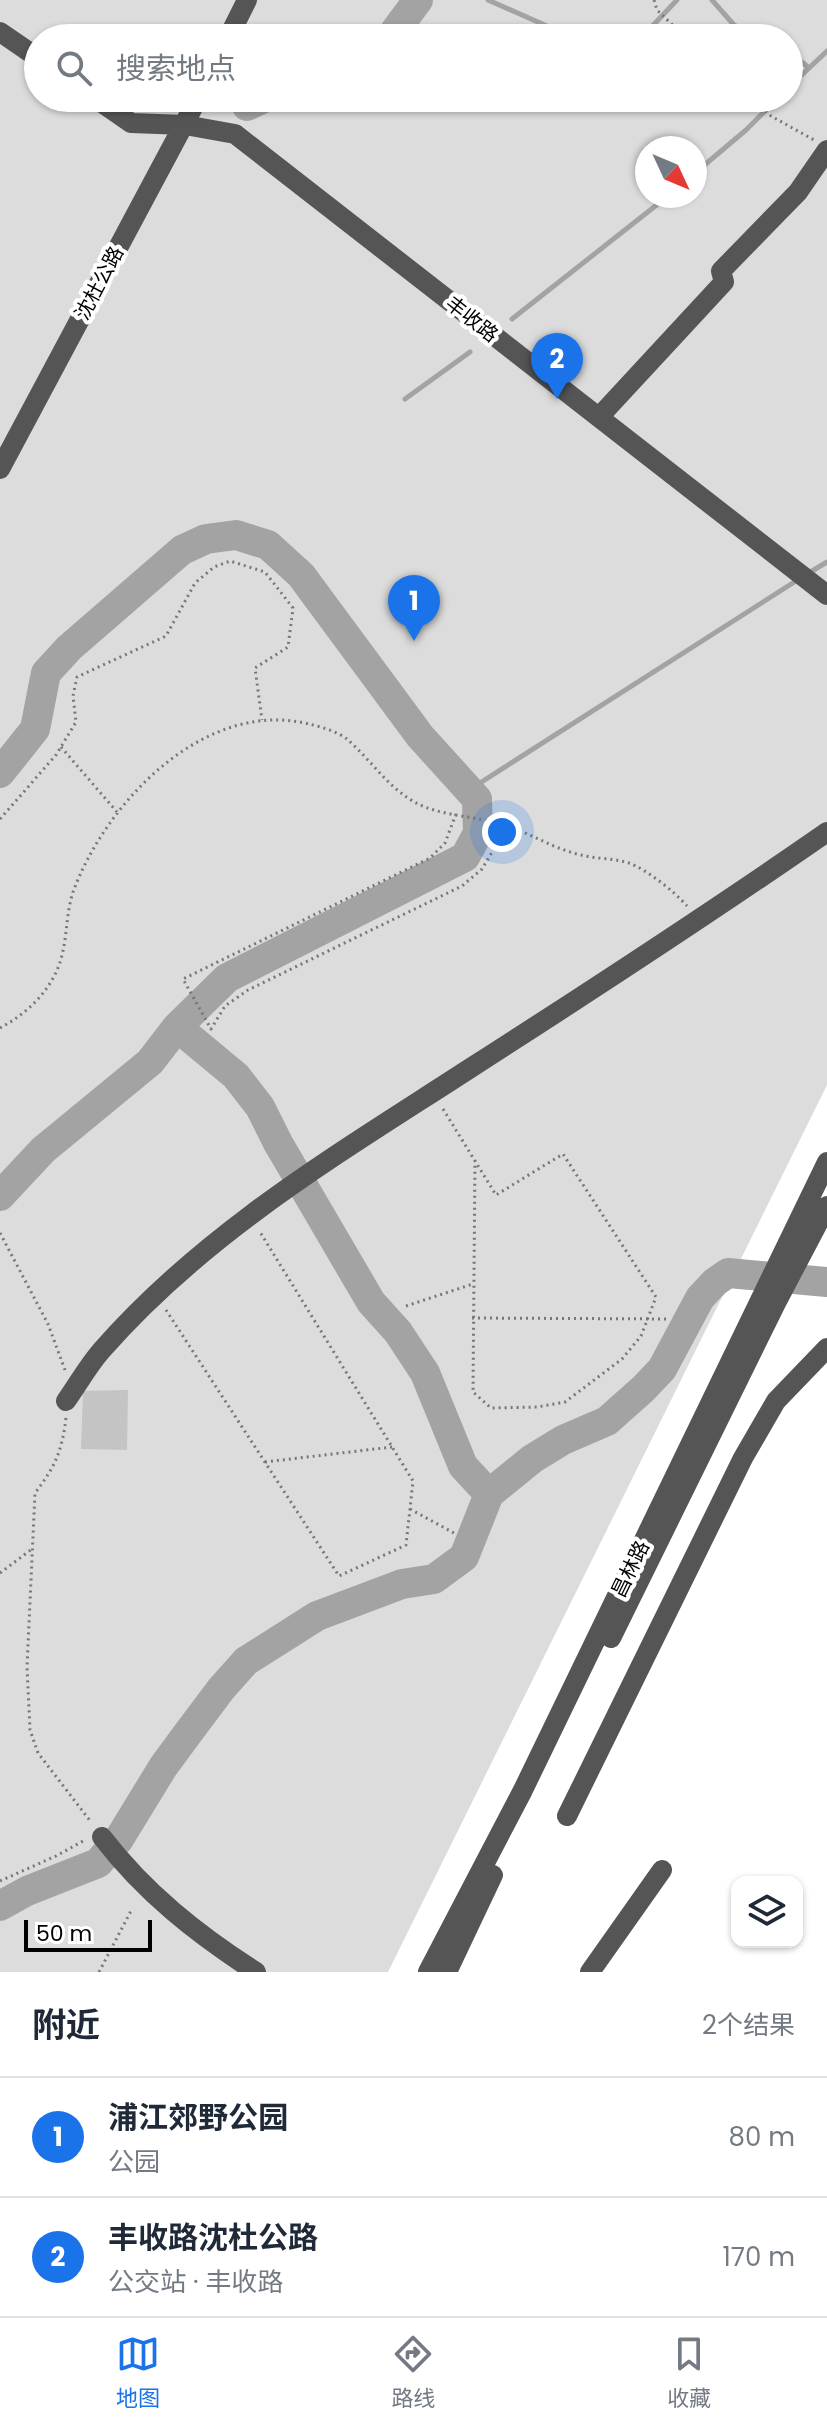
<!DOCTYPE html>
<html lang="zh">
<head>
<meta charset="utf-8">
<style>
  :root { --surface:#fff; --page:#f2f2f3; --text:#1f2937; --muted:#747a83; --line:#e0e1e3; --accent:#1a73e8 }
  body { margin:0; font-family:Poppins,"Noto Sans SC",sans-serif; background:var(--page); color:var(--text) }
  .controls { position:absolute; right:24px; bottom:24px; display:grid; overflow:hidden; border-radius:16px; box-shadow:0 2px 6px #0004 }
  .controls button { width:72px; height:72px; display:grid; place-items:center; padding:0; border:0; border-bottom:2px solid var(--line); background:var(--surface); color:var(--text); font:40px sans-serif }
  .compass { position:absolute; left:635px; top:136px; width:72px; height:72px; border-radius:50%; background:var(--surface); box-shadow:0 2px 6px #0004; rotate:134deg }
  .scale { position:absolute; left:24px; bottom:20px; width:128px; box-sizing:border-box; padding-left:8px; border:4px solid #000; border-top:0; font-size:22px; line-height:28px; white-space:nowrap; color:#000; -webkit-text-stroke:6px #fff; paint-order:stroke }
  .you { position:absolute; left:502px; top:832px; width:28px; height:28px; margin:-20px; border:6px solid #fff; border-radius:50%; background:#1a73e8; box-shadow:0 0 0 12px #1a73e833 }
  .badge { display:grid; place-items:center; width:52px; height:52px; border-radius:50%; background:var(--accent); color:#fff; font-size:26px; font-weight:700 }
  .pin { position:absolute; translate:-50% -66px; filter:drop-shadow(0 2px 4px #0008) }
  .pin::after { content:''; position:absolute; top:42px; width:28px; height:24px; background:inherit; clip-path:polygon(0 0,100% 0,50% 100%) }
  .list { margin:0; padding:0; list-style:none }
  h2 { display:flex; justify-content:space-between; align-items:center; height:104px; margin:0; padding:0 32px; font-size:34px }
  h2 small { font-size:26px; font-weight:400; color:var(--muted) }
  .list li { display:grid; grid-template-columns:52px 1fr auto; gap:24px; align-items:center; box-sizing:border-box; height:120px; padding:0 32px; border-top:2px solid var(--line) }
  .list b { display:block; font-size:30px; white-space:nowrap }
  .list p { margin:0; font-size:26px; white-space:nowrap; color:var(--muted) }
  .list em { font-size:26px; font-style:normal; color:var(--muted) }
  .icon { flex:none; width:44px; height:44px; fill:none; stroke:currentColor; stroke-width:2; stroke-linecap:round; stroke-linejoin:round }
  .map { position:relative; flex:none; width:827px; height:1972px; overflow:hidden }
  .search { position:absolute; background:var(--surface); box-shadow:0 2px 6px #0004; left:24px; right:24px; top:24px; height:88px; display:flex; align-items:center; gap:20px; box-sizing:border-box; padding:0 28px; border-radius:44px; color:var(--muted); font-size:30px }
  .sheet { height:344px; background:var(--surface) }
  nav { display:flex; justify-content:space-around; align-items:center; box-sizing:border-box; height:112px; border-top:2px solid var(--line); background:var(--surface); font-size:22px; color:var(--muted) }
  nav a { display:grid; justify-items:center; gap:4px }
  nav .on { color:var(--accent) }
  .map>svg:first-child { display:block }
  .green { fill:#dcdcdc; fill-rule:evenodd }
  .lines { fill:none; stroke-linecap:round; stroke-linejoin:round }
  .stream { stroke:#a3a3a3; stroke-width:5 }
  .river { stroke:#a3a3a3; stroke-width:30 }
  .building { fill:#c4c4c4 }
  .path { stroke:#777; stroke-width:3; stroke-dasharray:2 4; stroke-linecap:butt }
  .minor { stroke:#555; stroke-width:20 }
  .labels { text-anchor:middle; stroke-width:8; stroke-linejoin:round; paint-order:stroke }
  .street-label { font-size:20px; fill:#000; stroke:#fff }
</style>
</head>
<body>
<div class="map">
<svg width="827" height="1972" viewBox="0 0 827 1972">
  <rect width="100%" height="100%" fill="#fff"/>
  <!-- green -->
  <path class="green" d="M0 0H827V1085L388 1972H0ZM38 38H789V98H38ZM647 148H695V196H647Z"/>
  <g class="lines">
    <!-- stream -->
    <path class="stream" d="M488 0 574 38
      M712 0 734 25 762 38
      M641 38 677 0
      M789 51 809 68
      M789 87 827 51
      M695 173 746 130 778 98
      M512 319 668 196
      M405 399 470 352
      M807 574 827 562
      M469 790 799 579"/>
    <!-- river -->
    <path class="river" d="M390 38 418 0
      M247 106 264 98
      M0 773 35 729 46 673 69 648 182 550 206 539 236 535 268 545 301 575 420 736 477 799 478 833 465 857 227 978 177 1027 150 1062 43 1150 0 1196
      M177 1027 236 1076 260 1107 278 1143 371 1302 398 1332 425 1373 463 1466 489 1494
      M0 1906 27 1891 98 1863 119 1839 163 1767 188 1733 221 1689 246 1661 317 1616 402 1584 434 1579 464 1557 489 1494 532 1459 563 1440 607 1421 643 1389 662 1369 700 1298 715 1282 728 1273 827 1282"/>
  </g>
  <!-- building -->
  <path class="building" d="M128 1390 127 1450 81 1449 83 1391Z"/>
  <g class="lines">
    <!-- path -->
    <path class="path" d="M654 0 657 10 686 38
      M753 98 771 116 814 140
      M61 747 117 812
      M456 814 445 843 430 858 183 979 211 1029 225 1006 248 990 462 886 482 869 508 826
      M0 819 56 755 76 722 73 696 77 677 166 636 195 583 214 567 230 561 265 572 293 608 288 647 255 668 262 720
      M0 1028C30 1012 56 986 63 951 67 932 67 910 73 892 106 802 205 698 309 724 322 727 339 732 348 740 374 763 392 794 425 807 451 817 482 817 508 826 533 835 555 849 581 855 597 859 613 858 629 863 646 869 675 892 687 906
      M443 1109 496 1195 563 1154 656 1297 641 1336 622 1359 565 1402 537 1407 491 1408 473 1392 475 1160
      M0 1233 48 1324 65 1370
      M406 1306 473 1284
      M166 1310 339 1576 406 1545 413 1481 260 1232
      M472 1318 668 1319
      M66 1418C62 1451 55 1467 35 1493L27 1667 30 1730 38 1753 91 1822
      M265 1462 392 1447
      M410 1509 454 1533
      M0 1573 32 1549
      M0 1881 56 1856 85 1840
      M99 1972 132 1909"/>
    <!-- minor -->
    <path class="minor" d="M0 32 38 58
      M228 38 247 0
      M95 98 131 123 185 125 235 134 827 595
      M599 417 724 282 721 271 798 192 827 150
      M0 469 198 98
      M66 1401C78 1384 88 1366 101 1351 205 1232 338 1154 469 1069 589 992 709 914 827 832
      M611 1638 776 1303 827 1206
      M567 1816 743 1458 776 1401 827 1348
      M102 1837C145 1893 197 1934 256 1972
      M428 1972 523 1790 827 1162
      M447 1972 493 1875
      M590 1972 662 1870"/>
  </g>
  <g class="labels">
    <!-- street labels -->
    <g class="street-label">
      <text transform="translate(99 283) rotate(-62)" y="7">沈杜公路</text>
      <text transform="translate(472 319) rotate(38)" y="7">丰收路</text>
      <text transform="translate(630 1569) rotate(-64)" y="7">昌林路</text>
    </g>
  </g>
</svg>
<div class="controls">
<button><svg class="icon" aria-label="layers" viewBox="0 0 24 24"><path d="M12 4l9 5-9 5-9-5zM3 14l9 5 9-5"/></svg></button>
</div>
<svg class="compass" viewBox="-18 -18 36 36"><path d="M0-13l5 13h-10z" fill="#e53935"/><path d="M0 13l5-13h-10z" fill="#747a83"/></svg>
<div class="scale">50 m</div>
<div class="you"></div>
<div class="pin badge" style="left:414px;top:641px">1</div>
<div class="pin badge" style="left:557px;top:399px">2</div>
<div class="search"><svg class="icon" aria-label="search" viewBox="0 0 24 24"><circle cx="10" cy="10" r="6"/><path d="M15 15l6 6"/></svg>搜索地点</div>
</div>
<section class="sheet">
<h2>附近<small>2个结果</small></h2>
<ul class="list">
<li><span class="badge">1</span><div><b>浦江郊野公园</b><p>公园</p></div><em>80 m</em></li>
<li><span class="badge">2</span><div><b>丰收路沈杜公路</b><p>公交站 · 丰收路</p></div><em>170 m</em></li>
</ul>
</section>
<nav>
<a class="on"><svg class="icon" aria-label="map" viewBox="0 0 24 24"><path d="M3 6l6-2 6 2 6-2v14l-6 2-6-2-6 2zM9 4v14M15 6v14"/></svg>地图</a>
<a><svg class="icon" aria-label="directions" viewBox="0 0 24 24"><path d="M12 3l9 9-9 9-9-9zM9 14v-3h6M13 9l2 2-2 2"/></svg>路线</a>
<a><svg class="icon" aria-label="saved" viewBox="0 0 24 24"><path d="M7 4h10v16l-5-4-5 4z"/></svg>收藏</a>
</nav>
</body>
</html>
